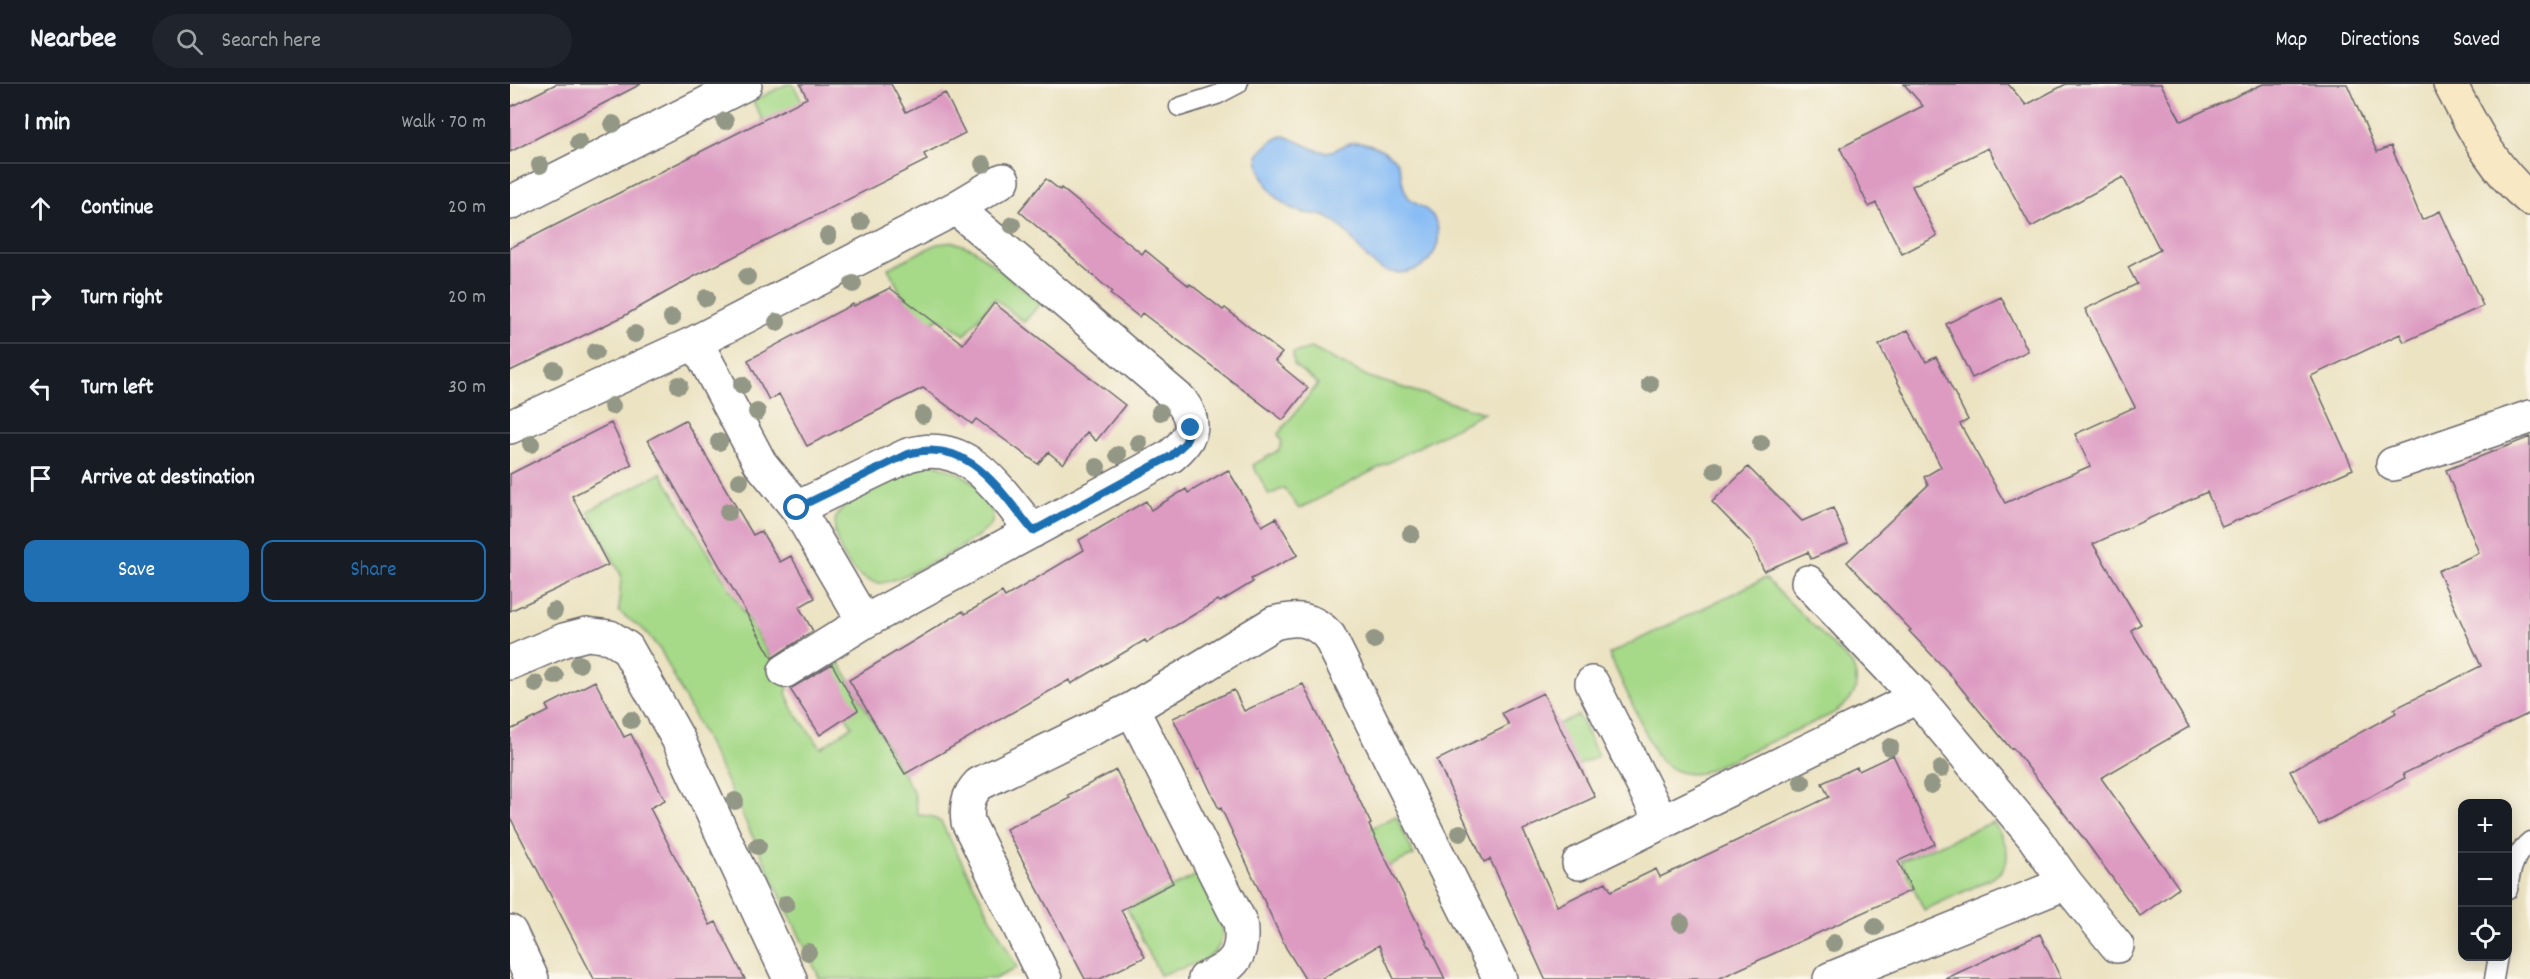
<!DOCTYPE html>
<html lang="en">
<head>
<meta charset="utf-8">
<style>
  :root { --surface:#171b24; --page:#20242c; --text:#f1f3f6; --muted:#9ea1a6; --line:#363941; --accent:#1f6fb2 }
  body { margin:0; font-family:Dekko,sans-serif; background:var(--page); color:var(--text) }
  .controls { position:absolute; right:18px; bottom:18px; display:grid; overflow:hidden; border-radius:12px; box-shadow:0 3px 15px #0003 }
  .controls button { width:54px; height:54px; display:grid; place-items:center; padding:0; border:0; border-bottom:2px solid var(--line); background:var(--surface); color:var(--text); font:30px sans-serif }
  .stop { position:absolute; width:18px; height:18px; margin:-14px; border:4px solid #1f6fb2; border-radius:50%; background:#fff }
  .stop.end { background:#1f6fb2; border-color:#fff; box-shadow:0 2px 6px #0008 }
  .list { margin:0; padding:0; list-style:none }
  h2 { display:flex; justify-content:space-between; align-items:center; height:78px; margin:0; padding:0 24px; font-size:26px }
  h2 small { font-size:20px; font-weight:400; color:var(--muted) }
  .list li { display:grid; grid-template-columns:39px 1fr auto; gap:18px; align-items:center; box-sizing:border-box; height:90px; padding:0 24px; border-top:2px solid var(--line) }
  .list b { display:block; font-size:22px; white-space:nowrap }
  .list em { font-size:20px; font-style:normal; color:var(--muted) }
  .actions { display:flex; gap:12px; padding:18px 24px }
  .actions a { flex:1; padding:14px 0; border:2px solid var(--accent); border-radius:12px; text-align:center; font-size:21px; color:var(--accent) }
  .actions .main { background:var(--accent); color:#fff }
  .icon { flex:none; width:33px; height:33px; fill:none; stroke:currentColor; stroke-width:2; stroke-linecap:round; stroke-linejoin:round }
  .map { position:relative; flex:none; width:2020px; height:895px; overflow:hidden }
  header { display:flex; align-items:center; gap:36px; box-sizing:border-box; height:84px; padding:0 30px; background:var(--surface); border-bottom:2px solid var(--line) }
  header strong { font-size:28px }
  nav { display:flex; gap:33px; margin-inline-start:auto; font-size:21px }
  .search { width:420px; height:54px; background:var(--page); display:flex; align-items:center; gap:15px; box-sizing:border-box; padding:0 21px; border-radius:33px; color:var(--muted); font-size:22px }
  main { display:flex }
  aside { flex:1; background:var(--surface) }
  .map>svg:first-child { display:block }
  .green { fill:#a6d988; stroke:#647e62; stroke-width:1.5 }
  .water { fill:#86bbf5; stroke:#546e98; stroke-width:1.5 }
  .building { fill:#dd9bc2 }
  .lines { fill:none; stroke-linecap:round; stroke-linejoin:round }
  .lane-casing { stroke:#69666b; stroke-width:21 }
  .street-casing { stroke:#69666b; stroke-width:36 }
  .secondary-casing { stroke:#69666b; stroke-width:36 }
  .lane { stroke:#fff; stroke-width:18 }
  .street { stroke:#fff; stroke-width:33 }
  .secondary { stroke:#f8e8c3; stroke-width:33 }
  .tree { fill:#939785 }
  .route { stroke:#1f6fb2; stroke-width:8 }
</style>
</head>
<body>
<header>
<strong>Nearbee</strong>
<div class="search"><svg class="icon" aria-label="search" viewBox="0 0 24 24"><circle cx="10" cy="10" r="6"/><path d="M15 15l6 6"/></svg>Search here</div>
<nav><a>Map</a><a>Directions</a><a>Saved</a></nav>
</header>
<main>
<aside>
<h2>1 min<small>Walk · 70 m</small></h2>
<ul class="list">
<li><svg class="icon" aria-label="ahead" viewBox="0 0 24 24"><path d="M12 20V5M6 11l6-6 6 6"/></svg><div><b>Continue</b></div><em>20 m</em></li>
<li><svg class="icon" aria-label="right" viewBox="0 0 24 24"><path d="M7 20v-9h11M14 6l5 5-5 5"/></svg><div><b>Turn right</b></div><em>20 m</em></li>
<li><svg class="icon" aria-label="left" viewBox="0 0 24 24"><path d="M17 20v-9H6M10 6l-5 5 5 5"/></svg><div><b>Turn left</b></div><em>30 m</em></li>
<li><svg class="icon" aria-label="arrive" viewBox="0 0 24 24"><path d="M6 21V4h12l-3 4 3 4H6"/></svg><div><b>Arrive at destination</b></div></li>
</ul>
<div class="actions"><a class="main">Save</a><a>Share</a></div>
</aside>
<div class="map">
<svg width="2020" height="895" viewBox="0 0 2020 895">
  <rect width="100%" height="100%" fill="#fbf7ec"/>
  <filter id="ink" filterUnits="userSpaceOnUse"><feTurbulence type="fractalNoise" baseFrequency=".0167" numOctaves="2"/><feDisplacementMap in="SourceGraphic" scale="12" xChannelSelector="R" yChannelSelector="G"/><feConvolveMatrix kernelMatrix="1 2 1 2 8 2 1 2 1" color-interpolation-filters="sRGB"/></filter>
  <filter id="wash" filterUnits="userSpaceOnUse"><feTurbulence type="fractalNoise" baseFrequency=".008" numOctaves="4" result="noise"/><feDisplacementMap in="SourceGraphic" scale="24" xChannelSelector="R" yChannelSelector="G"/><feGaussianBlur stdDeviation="1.35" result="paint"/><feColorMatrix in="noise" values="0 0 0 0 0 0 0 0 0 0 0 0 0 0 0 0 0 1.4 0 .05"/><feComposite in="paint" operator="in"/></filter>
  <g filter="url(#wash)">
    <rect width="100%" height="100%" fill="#ece3c3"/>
    <!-- green -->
    <path class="green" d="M277 0H283L314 60 275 80 243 17Z
      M444 158 463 165 531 219 514 238 484 214 455 251 430 234 415 241 407 240 378 184 427 160Z
      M801 264 859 293 974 329 789 425 774 404 759 411 743 381 769 366 772 358 768 350 808 300 784 281 783 269Z
      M422 379C433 384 446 387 456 393 466 399 487 425 482 438 477 453 389 498 371 499 366 499 359 497 354 494 342 487 334 474 329 462 325 453 323 441 327 431 335 415 403 384 422 379Z
      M151 389 278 603 276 609 284 627 311 664 342 642 308 590 329 578 404 709 408 731 420 732 431 738 507 884 484 895H310L212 688 151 567 135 547 109 528 111 491 78 427Z
      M1255 494 1342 580C1353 604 1342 619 1320 631L1191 689C1172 692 1159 686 1146 671L1099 570Z
      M1068 631 1088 672 1007 710 987 669Z
      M886 732 904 771 822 808 803 772Z
      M1483 738C1496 757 1508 779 1481 795L1414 826 1391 777Z
      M689 790 711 836C722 876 679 881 650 891L617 825Z"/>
    <!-- water -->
    <path class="water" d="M773 52C788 55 801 67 816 68 824 68 830 63 837 60 850 54 869 63 880 71 896 82 888 96 897 111 903 122 918 122 924 134 939 164 913 194 881 188 851 182 844 145 816 133 809 130 802 130 794 129 767 122 750 99 748 72 755 62 761 56 773 52Z"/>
    <g id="blocks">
      <!-- building -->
      <path class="building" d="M46 0H131L0 68V23Z
        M290 0H381L396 28 435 9 455 49 414 70 417 76 185 192 112 233 0 287V164L297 14Z
        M1394 0H1498L1516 21 1556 0H1651L1671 37 1753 0H1837L1867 68 1881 62 1912 136 1930 127 1973 222 1894 258 1890 250 1801 292 1843 385 1712 443 1697 408 1583 460 1631 540 1621 546 1679 643 1591 694 1669 804 1630 832 1571 751 1503 664 1501 665 1472 630 1438 588 1399 547 1401 546 1337 478 1418 401 1414 393 1431 383 1369 261 1398 246 1416 278 1426 273 1458 336 1450 340 1495 419 1580 382 1565 350 1625 323 1575 225 1627 200 1618 183 1650 166 1613 93 1521 143 1478 64 1402 102 1427 152 1392 170 1366 119 1359 123 1330 64 1413 22Z
        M536 95 550 106 551 104 632 170 635 166 679 202 680 200 713 226 715 224 772 269 765 277 798 304 773 336 632 229 629 233 600 210 602 208 509 127Z
        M380 204 453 260 484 219 615 321 586 357 577 348 553 380 538 368 528 380 466 335 462 340 413 304 297 362 269 310 259 316 238 276 343 220 344 222Z
        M1491 213 1518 267 1462 294 1436 240Z
        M175 336 243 451 251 447 270 478 281 472 305 514 289 523 303 547 262 574 138 356Z
        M101 339 122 381 62 412 98 481 0 527V390Z
        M2020 353V629L1893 690 1895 694 1809 741 1780 687 1886 629 1884 625 1971 582 1928 487 1969 469 1936 386Z
        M1238 383 1292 437 1323 424 1338 459 1301 475 1298 468 1254 487 1241 458 1202 418Z
        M718 386 752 442 766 434 788 471 741 495 743 498 710 518 708 516 637 559 635 556 561 600 559 596 395 690 339 596 453 527 455 530 492 508 495 513 574 466 569 456 636 417 641 426 676 405 678 409Z
        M322 580 348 626 310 651 280 605Z
        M85 597 114 653 121 650 155 716 140 724 200 841 206 838 235 895H84L0 733V646L39 627 36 622Z
        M793 600 861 740 859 741 935 895H884L869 861 811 895H795L776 864 711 724 709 725 690 685 688 686 663 634 724 606 734 627Z
        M1033 609 1085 713 1013 746 1047 822 1096 798 1101 807 1146 785 1150 793 1319 713 1312 699 1347 683 1349 687 1383 671 1425 760 1388 777 1402 806 1208 895H1035L980 775 974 778 927 676 999 641 992 629Z
        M606 686 663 799 611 826 635 873 590 895H575L496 745 560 714 558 711Z
        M1530 850 1551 895H1435Z"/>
    </g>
  </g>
  <g filter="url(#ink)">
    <use href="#blocks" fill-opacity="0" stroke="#69666b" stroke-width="1.5"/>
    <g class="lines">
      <defs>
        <path id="lane" d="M669 23 707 11 728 0
          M1998 806C2000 787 2005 769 2020 757
          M1984 895 1988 872"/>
        <path id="street" d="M0 119 235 0
          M186 258 250 379 287 424 354 538
          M0 343 186 258 446 124 493 96
          M1883 380 2020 333
          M287 424 398 371C459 352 489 407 523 447
          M1298 498 1407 613 1523 752 1556 799 1607 862
          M0 579 54 556 77 550 100 553 117 564 168 655 280 895
          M275 587 354 538 661 372C681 355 689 341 671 317L446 124
          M1082 599 1151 737
          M622 625 730 838C735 871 724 883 695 895
          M1069 779 1407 613
          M0 848 22 895
          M535 895 458 738C456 722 458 711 469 700L622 625 764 539C788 533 802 534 819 552L990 895
          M1320 895 1556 799"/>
        <path id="secondary" d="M1940 0C1962 41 1982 85 2020 115"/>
      </defs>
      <!-- lane casing -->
      <use href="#lane" class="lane-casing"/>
      <!-- street casing -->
      <use href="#street" class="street-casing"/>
      <!-- secondary casing -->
      <use href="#secondary" class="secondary-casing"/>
      <!-- lane -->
      <use href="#lane" class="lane"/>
      <!-- street -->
      <use href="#street" class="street"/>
      <!-- secondary -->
      <use href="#secondary" class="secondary"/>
    </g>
    <!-- trees -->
    <g class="tree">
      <circle cx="215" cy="37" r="9"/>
      <circle cx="103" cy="40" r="9"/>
      <circle cx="69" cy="58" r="9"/>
      <circle cx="473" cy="80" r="9"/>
      <circle cx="30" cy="81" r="9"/>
      <circle cx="351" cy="138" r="9"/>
      <circle cx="502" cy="141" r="9"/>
      <circle cx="318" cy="152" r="9"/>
      <circle cx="237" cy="193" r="9"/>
      <circle cx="343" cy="200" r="9"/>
      <circle cx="196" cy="214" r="9"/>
      <circle cx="162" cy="234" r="9"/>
      <circle cx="267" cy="238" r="9"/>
      <circle cx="125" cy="250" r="9"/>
      <circle cx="85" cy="268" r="9"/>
      <circle cx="44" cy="286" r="9"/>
      <circle cx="1140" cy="300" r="9"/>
      <circle cx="169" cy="301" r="9"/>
      <circle cx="232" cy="301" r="9"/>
      <circle cx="102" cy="322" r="9"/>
      <circle cx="247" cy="328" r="9"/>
      <circle cx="650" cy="328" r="9"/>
      <circle cx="413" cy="331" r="9"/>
      <circle cx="209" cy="358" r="9"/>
      <circle cx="629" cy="359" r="9"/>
      <circle cx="1251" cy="359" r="9"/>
      <circle cx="21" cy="360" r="9"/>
      <circle cx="608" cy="371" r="9"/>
      <circle cx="587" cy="383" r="9"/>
      <circle cx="1205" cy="386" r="9"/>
      <circle cx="230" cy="397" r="9"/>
      <circle cx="218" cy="428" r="9"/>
      <circle cx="901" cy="450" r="9"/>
      <circle cx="44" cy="527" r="9"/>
      <circle cx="864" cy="556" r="9"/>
      <circle cx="69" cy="580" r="9"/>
      <circle cx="45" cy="592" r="9"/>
      <circle cx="26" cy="600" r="9"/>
      <circle cx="121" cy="636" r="9"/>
      <circle cx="1380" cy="663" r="9"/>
      <circle cx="1431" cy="685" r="9"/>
      <circle cx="1292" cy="698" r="9"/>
      <circle cx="1421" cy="701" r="9"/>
      <circle cx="225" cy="717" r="9"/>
      <circle cx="950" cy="749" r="9"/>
      <circle cx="248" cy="762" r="9"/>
      <circle cx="276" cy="820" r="9"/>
      <circle cx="1171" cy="839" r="9"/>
      <circle cx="1365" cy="843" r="9"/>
      <circle cx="1324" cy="859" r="9"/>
      <circle cx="298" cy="868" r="9"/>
    </g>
  </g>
  <g class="lines" filter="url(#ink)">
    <!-- route -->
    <path class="route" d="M287 424 398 370C459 352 489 406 523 447L661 372 675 359 681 344"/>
  </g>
</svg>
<div class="controls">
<button>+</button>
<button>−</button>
<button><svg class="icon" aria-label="locate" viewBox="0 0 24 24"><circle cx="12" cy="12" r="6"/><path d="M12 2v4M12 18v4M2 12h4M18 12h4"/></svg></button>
</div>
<div class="stop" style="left:287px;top:424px"></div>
<div class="stop end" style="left:681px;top:344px"></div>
</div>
</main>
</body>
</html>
